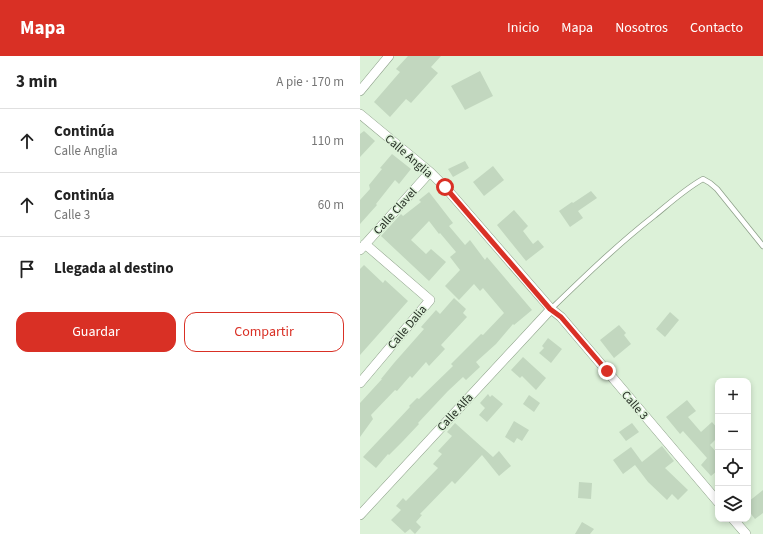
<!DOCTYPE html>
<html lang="es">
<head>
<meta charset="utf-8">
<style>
  :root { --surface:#fff; --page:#f6f6f6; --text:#222; --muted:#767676; --line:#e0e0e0; --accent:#d93025 }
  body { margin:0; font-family:"Source Sans 3",sans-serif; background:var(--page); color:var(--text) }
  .controls { position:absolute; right:12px; bottom:12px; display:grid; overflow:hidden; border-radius:8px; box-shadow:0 2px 6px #0003 }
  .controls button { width:36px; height:36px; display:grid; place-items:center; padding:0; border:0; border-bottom:1px solid var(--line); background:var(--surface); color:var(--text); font:20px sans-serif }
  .stop { position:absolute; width:12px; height:12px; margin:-9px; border:3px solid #d93025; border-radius:50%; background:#fff }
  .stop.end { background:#d93025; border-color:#fff; box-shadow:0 1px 4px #0008 }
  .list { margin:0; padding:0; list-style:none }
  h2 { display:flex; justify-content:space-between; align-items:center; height:52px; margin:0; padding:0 16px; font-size:17px }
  h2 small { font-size:13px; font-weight:400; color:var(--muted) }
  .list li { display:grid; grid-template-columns:26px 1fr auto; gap:12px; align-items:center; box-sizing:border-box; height:64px; padding:0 16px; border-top:1px solid var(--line) }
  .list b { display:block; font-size:15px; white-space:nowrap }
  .list p { margin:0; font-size:13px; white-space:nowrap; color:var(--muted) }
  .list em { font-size:13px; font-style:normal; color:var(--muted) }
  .actions { display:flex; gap:8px; padding:12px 16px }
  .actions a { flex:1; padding:9px 0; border:1px solid var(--accent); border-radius:12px; text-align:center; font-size:14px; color:var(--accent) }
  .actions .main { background:var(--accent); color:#fff }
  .icon { flex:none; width:22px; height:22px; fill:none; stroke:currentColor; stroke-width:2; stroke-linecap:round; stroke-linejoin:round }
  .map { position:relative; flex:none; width:403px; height:478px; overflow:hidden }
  header { display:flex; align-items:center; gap:24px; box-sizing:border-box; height:56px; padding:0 20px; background:var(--accent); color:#fff }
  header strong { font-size:19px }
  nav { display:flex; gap:22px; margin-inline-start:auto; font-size:14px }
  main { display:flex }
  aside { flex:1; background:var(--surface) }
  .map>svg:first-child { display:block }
  .building { fill:#c2d7bf }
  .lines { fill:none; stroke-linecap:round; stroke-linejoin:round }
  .lane-casing { stroke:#8da089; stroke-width:6 }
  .street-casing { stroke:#8da089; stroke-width:10 }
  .lane { stroke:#fff; stroke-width:4.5 }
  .street { stroke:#fff; stroke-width:9 }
  .route { stroke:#d93025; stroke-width:5 }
  .labels { text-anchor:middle; stroke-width:3; stroke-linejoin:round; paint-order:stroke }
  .street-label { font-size:12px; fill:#232b22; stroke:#dcf1d8 }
</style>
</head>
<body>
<header>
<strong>Mapa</strong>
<nav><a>Inicio</a><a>Mapa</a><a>Nosotros</a><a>Contacto</a></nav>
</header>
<main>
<aside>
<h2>3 min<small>A pie · 170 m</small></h2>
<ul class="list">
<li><svg class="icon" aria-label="ahead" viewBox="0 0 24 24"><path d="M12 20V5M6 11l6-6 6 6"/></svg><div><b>Continúa</b><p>Calle Anglia</p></div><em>110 m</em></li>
<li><svg class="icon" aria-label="ahead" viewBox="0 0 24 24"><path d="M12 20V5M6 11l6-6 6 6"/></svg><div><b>Continúa</b><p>Calle 3</p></div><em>60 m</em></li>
<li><svg class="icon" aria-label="arrive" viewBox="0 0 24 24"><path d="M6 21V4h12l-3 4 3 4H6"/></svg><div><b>Llegada al destino</b></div></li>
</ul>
<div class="actions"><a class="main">Guardar</a><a>Compartir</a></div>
</aside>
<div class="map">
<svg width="403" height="478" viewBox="0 0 403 478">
  <rect width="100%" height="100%" fill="#dcf1d8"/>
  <!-- building -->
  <path class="building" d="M48 0H81L71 11 78 17 51 47 46 43 30 61 14 46 40 16 36 13Z
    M120 15 133 40 105 54 91 30Z
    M4 75 15 85 0 101V78Z
    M32 98 51 113 39 128 35 124 16 148 17 149 0 168V144L10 133 9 129 22 113 20 112Z
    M105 105 109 112 93 121 88 113Z
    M133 110 144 124 124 140 113 126Z
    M231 135 237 142 218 155 223 162 210 171 199 155 212 146 213 147Z
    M69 136 93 167 89 170 105 189 110 184 125 204 127 201 172 254 154 269 153 268 136 288 116 306 120 311 106 324 103 321 88 335 58 367 59 368 43 385 29 399 28 398 16 412 3 401 50 351 49 350 57 342 59 343 93 310 91 308 121 278 123 279 144 257 123 232 120 235 114 228 99 244 85 230 100 214 90 201 96 196 80 177 79 178 69 165 51 184 66 198 71 193 86 206 69 225 21 180 41 158 43 160 61 146 59 144Z
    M154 154 168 170 163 175 173 188 178 184 184 191 166 205 137 169Z
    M4 209 23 227 25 224 48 245 0 299V213Z
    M94 242 106 253 103 257 107 261 81 289 85 293 69 310 66 306 52 322 50 320 37 335 35 334 11 359 13 363 0 381V347L22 323H21L34 307 64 273 61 271 76 254 80 258Z
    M310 256 319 264 305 281 296 273Z
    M259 269 266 277 264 279 271 288 254 302 240 284Z
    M188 282 202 293 191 307 179 297 184 292 182 290Z
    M163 301 186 322 176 334 162 320 160 322 151 314Z
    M128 338 130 341 132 339 143 348 127 366 119 359 125 352 120 347Z
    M169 339 180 347 174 356 163 348Z
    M327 344 336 355 328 361 341 376 352 366 358 373V381L350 389 358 398V414L351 420 341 409 347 402 323 375 320 378 306 361Z
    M154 365 169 374 162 385 157 382 154 387 145 381Z
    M95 367 133 401 139 395 151 410 139 420 122 399 95 428 92 425 60 458 62 459 56 466 61 471 55 478 50 473 45 477 31 464 41 454 36 450 43 442 46 445 78 412 73 408 82 398 78 395 92 380 87 376Z
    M272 367 279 376 266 385 259 376Z
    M302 390 314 405 305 412 328 434 318 444 312 438 307 444 288 426 275 409 263 418 253 404 271 391 282 406Z
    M219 426 232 427 231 443 218 442Z
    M403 434V457L395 463 388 454V446Z
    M222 466 234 473 230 478H215Z"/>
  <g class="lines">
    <defs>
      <path id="lane" d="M191 253C224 221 257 189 294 160 310 147 325 133 343 123L350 127 357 133 403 190"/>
      <path id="street" d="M0 35 29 0
        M0 58 70 116 85 131 191 253 201 261 358 446
        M0 194 70 116
        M0 327 70 244 5 188
        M0 459 191 253
        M373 463 386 478"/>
    </defs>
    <!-- lane casing -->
    <use href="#lane" class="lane-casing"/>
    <!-- street casing -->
    <use href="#street" class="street-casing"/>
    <!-- lane -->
    <use href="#lane" class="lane"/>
    <!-- street -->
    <use href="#street" class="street"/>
  </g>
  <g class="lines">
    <!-- route -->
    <path class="route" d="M85 131 190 253 201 261 247 315"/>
  </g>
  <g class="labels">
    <!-- street labels -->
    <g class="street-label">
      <text transform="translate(49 100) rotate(41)" y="4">Calle Anglia</text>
      <text transform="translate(35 155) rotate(-48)" y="4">Calle Clavel</text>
      <text transform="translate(47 271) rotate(-50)" y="4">Calle Dalia</text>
      <text transform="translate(275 349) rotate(49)" y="4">Calle 3</text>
      <text transform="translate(95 356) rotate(-47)" y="4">Calle Alfa</text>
    </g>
  </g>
</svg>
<div class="controls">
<button>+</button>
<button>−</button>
<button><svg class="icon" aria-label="locate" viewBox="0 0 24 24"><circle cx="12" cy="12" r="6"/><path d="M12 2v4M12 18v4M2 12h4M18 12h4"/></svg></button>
<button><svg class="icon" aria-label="layers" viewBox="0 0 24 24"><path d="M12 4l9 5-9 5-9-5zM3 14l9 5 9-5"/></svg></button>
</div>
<div class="stop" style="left:85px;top:131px"></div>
<div class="stop end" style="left:247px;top:315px"></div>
</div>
</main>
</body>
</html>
